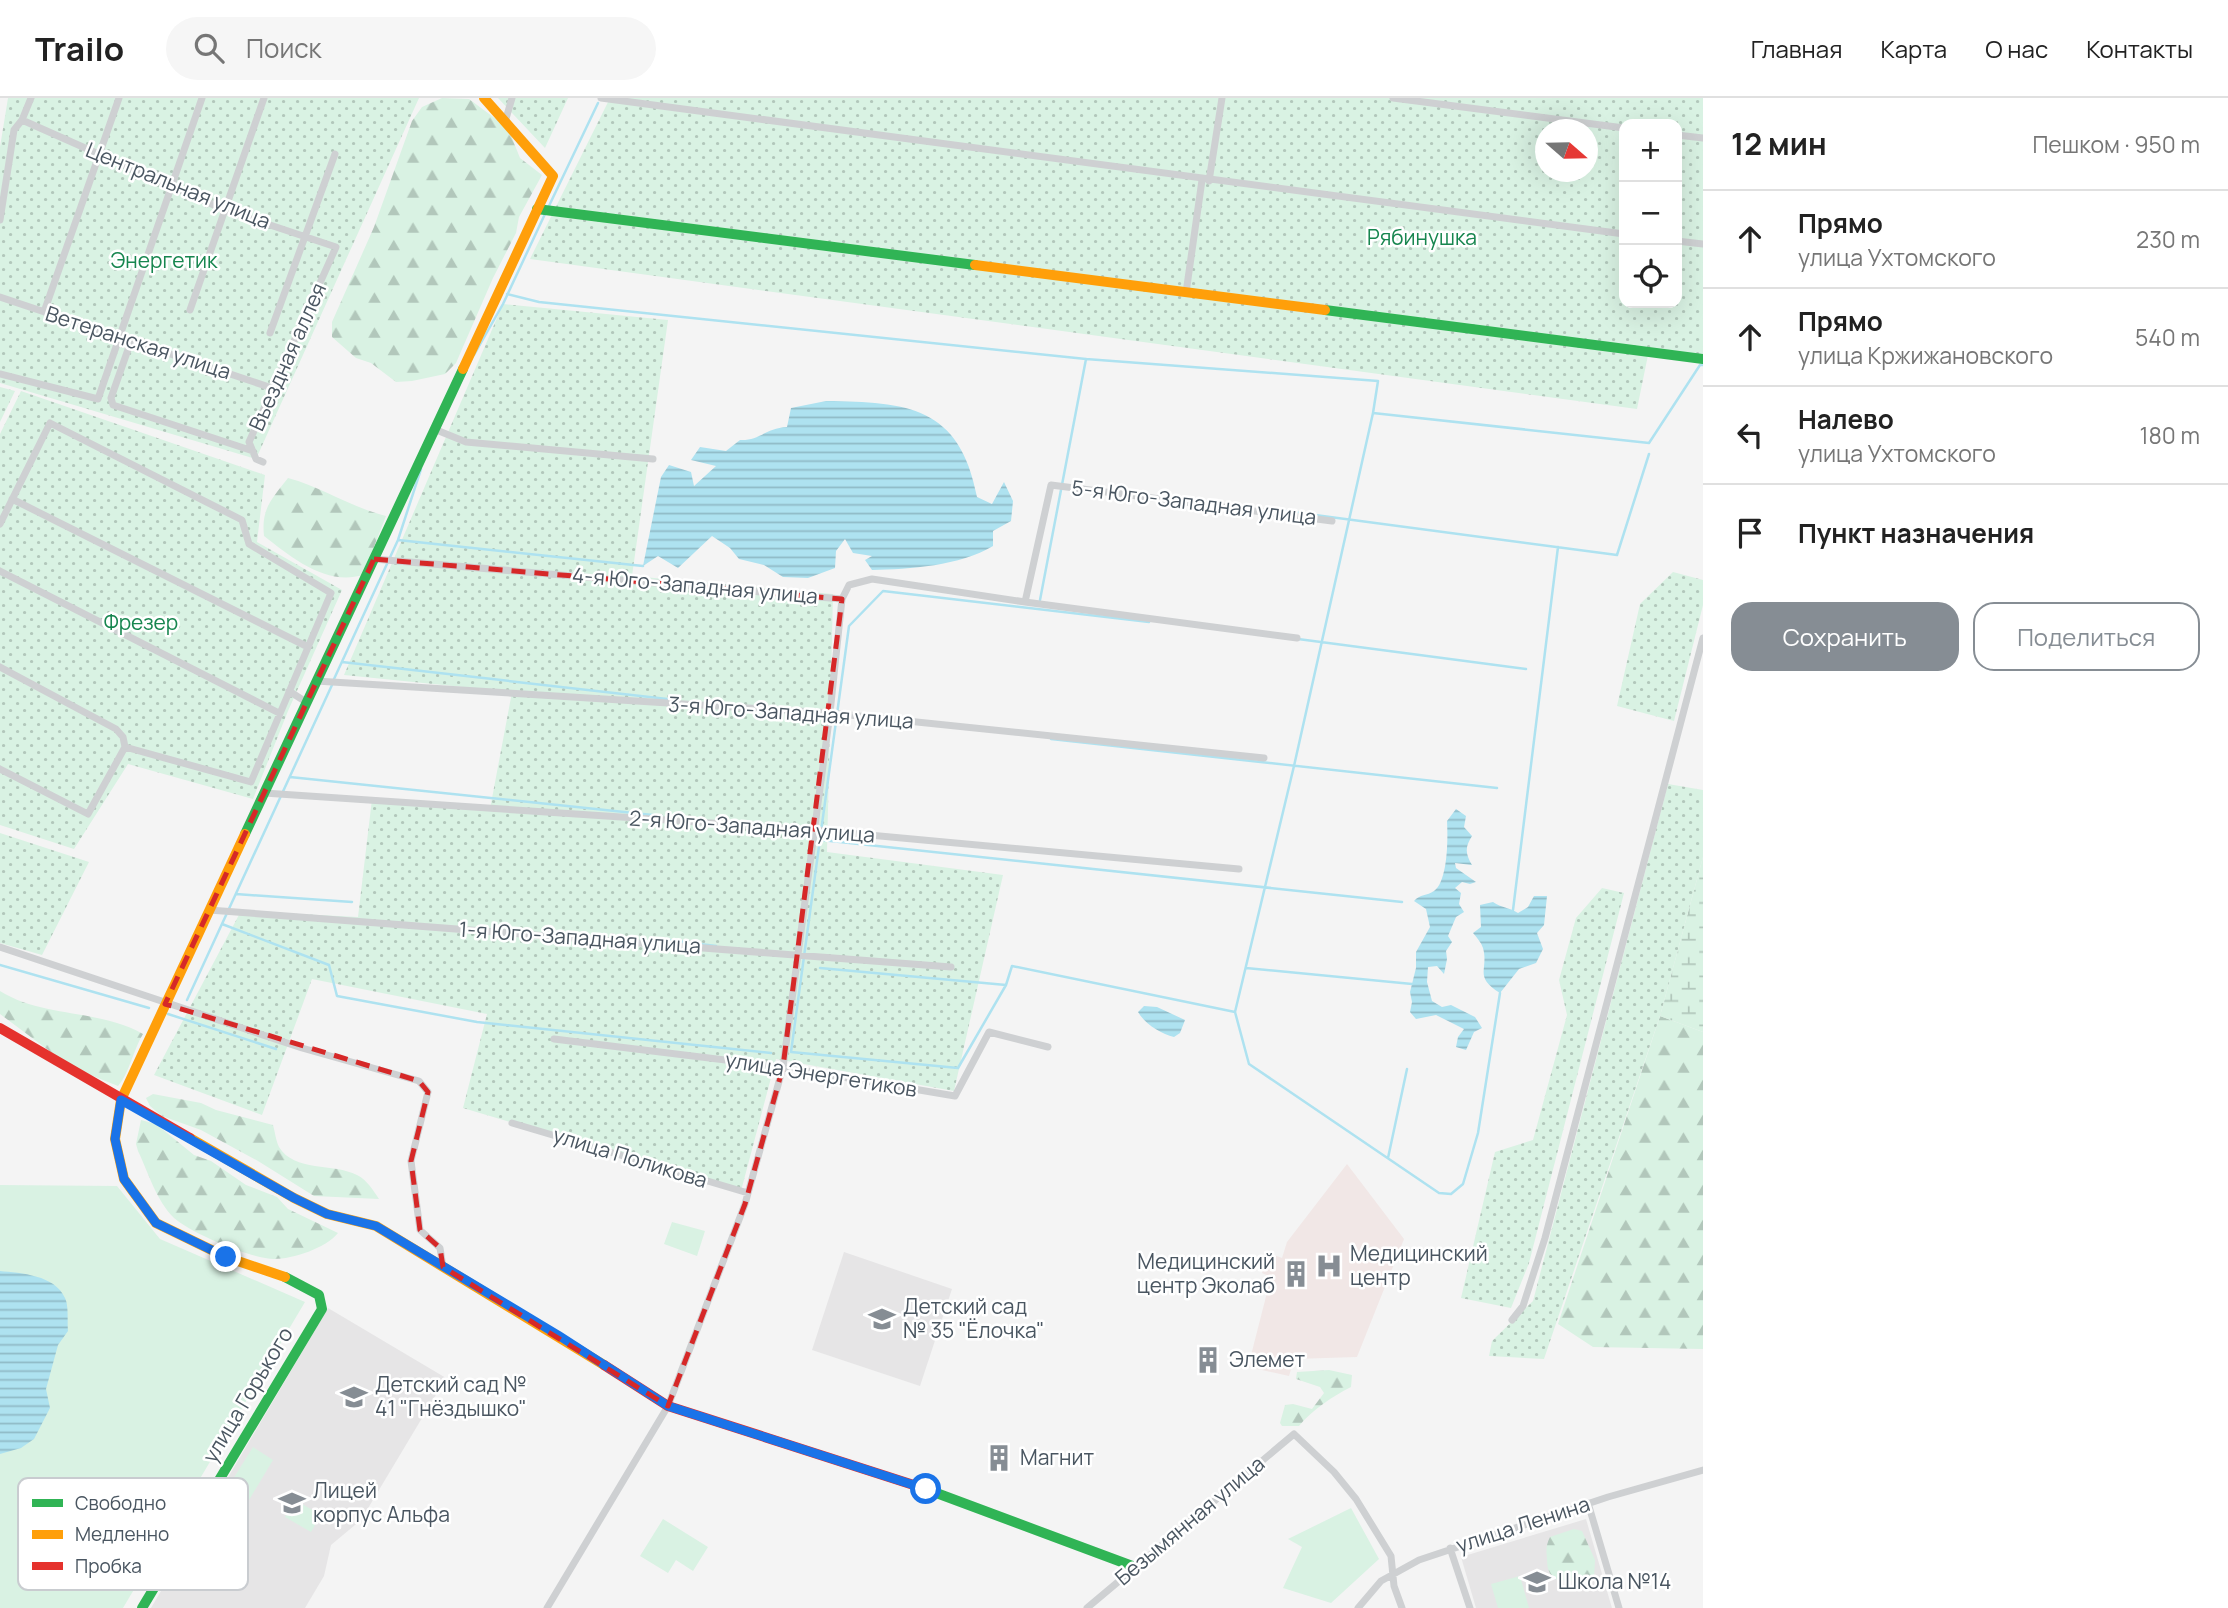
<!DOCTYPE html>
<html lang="ru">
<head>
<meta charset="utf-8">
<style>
  :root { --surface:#fff; --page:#f6f6f6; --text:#222; --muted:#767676; --line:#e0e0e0; --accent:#868d94 }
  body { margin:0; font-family:Manrope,sans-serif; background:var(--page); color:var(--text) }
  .controls { position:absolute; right:21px; top:21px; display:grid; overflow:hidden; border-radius:14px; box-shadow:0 7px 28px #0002 }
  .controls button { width:63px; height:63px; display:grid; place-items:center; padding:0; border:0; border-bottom:2px solid var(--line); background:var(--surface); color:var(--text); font:35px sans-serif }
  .compass { position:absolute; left:1535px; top:21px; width:63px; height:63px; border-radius:50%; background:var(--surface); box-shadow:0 7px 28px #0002; rotate:110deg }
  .stop { position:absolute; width:21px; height:21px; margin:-16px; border:5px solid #1a73e8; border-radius:50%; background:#fff }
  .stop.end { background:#1a73e8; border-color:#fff; box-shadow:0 2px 7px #0008 }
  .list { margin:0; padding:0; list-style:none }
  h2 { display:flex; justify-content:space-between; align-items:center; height:91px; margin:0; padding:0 28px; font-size:30px }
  h2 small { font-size:23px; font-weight:400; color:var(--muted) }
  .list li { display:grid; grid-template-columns:46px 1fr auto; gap:21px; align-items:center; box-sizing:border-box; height:98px; padding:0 28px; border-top:2px solid var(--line) }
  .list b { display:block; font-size:26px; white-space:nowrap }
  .list p { margin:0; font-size:23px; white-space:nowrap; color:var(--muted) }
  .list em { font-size:23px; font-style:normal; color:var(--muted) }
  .actions { display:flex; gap:14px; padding:21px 28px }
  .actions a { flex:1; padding:16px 0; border:2px solid var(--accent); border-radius:21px; text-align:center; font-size:24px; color:var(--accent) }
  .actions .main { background:var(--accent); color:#fff }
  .icon { flex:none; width:38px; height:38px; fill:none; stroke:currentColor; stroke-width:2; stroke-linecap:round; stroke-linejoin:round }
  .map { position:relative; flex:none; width:1703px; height:1510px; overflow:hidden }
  header { display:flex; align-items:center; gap:42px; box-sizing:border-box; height:98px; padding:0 35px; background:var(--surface); border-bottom:2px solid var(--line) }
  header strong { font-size:33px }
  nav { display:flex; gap:38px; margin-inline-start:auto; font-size:24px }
  .search { width:490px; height:63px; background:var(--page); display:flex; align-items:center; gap:18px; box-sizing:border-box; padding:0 24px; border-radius:38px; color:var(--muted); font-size:26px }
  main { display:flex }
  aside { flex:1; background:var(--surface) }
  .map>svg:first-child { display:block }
  .education { fill:#e6e5e6 }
  .medical { fill:#f1e7e6 }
  .forest { fill:url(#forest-firs) }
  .wetland { fill:url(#wetland-marsh) }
  .park { fill:#d9f2e3 }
  .garden { fill:url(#garden-dots); fill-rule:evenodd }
  .water { fill:url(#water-rules) }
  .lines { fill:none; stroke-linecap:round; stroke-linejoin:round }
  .stream { stroke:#aee2f0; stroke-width:2.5 }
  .street { stroke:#ced0d2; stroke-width:7 }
  .fast { stroke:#30b455; stroke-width:10 }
  .slow { stroke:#ff9f0a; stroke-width:10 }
  .jam { stroke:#e5322d; stroke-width:10 }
  .route { stroke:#1a73e8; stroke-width:9 }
  .marked { fill:none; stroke:#d62828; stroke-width:5; stroke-dasharray:14 9; stroke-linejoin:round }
  .labels { text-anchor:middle; stroke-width:5; stroke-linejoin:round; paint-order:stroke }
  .street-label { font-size:21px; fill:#4a5661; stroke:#fff }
  .park-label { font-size:21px; fill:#17864f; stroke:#fff }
  .poi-label { font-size:21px; fill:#4a5661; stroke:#fff; text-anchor:start }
  .key { fill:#fff; stroke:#c9ccd0; stroke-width:2 }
  .key-label { font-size:19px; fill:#4a5661 }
</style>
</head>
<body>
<header>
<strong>Trailo</strong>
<div class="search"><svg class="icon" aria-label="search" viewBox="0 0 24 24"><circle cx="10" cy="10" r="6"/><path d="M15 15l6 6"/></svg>Поиск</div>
<nav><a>Главная</a><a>Карта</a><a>О нас</a><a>Контакты</a></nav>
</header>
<main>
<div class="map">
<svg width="1703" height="1510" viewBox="0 0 1703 1510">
  <defs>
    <pattern id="forest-firs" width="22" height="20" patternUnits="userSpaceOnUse" patternTransform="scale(1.75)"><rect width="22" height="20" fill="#d9f2e3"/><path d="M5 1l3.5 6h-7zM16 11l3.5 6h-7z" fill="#b2c7bb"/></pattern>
    <pattern id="wetland-marsh" width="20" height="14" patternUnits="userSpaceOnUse" patternTransform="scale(1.75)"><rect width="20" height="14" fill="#d9f2e3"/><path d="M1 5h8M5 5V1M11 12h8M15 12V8" fill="none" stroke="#b2c7bb"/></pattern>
    <pattern id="garden-dots" width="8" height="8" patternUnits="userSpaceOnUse" patternTransform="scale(1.75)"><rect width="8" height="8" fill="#d9f2e3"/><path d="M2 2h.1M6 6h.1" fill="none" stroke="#b2c7bb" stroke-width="1.8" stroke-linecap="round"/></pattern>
    <pattern id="water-rules" width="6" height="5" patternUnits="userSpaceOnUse" patternTransform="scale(1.75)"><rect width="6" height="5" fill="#aee2f0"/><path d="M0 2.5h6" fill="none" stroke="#90bac6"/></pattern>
  </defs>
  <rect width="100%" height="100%" fill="#f4f4f4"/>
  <!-- education -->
  <path class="education" d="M844 1154 952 1191 920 1288 812 1252Z
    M328 1210 446 1280 361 1422 331 1447 324 1478 305 1510H151Z
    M1586 1421 1612 1510H1476L1461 1459Z"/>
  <!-- medical -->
  <path class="medical" d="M1347 1066 1404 1141 1357 1259 1294 1261 1289 1278 1248 1269 1271 1179 1262 1175 1269 1155 1282 1160 1287 1144Z"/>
  <!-- forest -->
  <path class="forest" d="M442 0 469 1 508 30 520 60 542 77 519 119 516 135 493 180 456 265 445 276 412 283 396 284 371 265 356 260 332 239V224L374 129 412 23 422 9Z
    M288 380C322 389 350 409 386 418L363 477C326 488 292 460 264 438 261 410 272 401 288 380Z
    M0 893C43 920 100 911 143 936 133 952 130 974 118 988L88 976 59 960 0 916Z
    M1660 918 1703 934V1251L1593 1249 1558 1226Z
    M153 996 201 1005 216 1012 273 1027C275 1034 276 1043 279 1049 294 1074 334 1065 357 1077 367 1082 373 1092 379 1101L314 1098 258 1063 201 1032 162 1018 150 1008 146 1000Z
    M141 1022 156 1026 194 1057 211 1063 246 1087 277 1099 288 1111 338 1135C326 1150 293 1161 274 1161 251 1161 191 1135 174 1120 156 1102 149 1076 138 1053L136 1046Z
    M1329 1272 1352 1277 1351 1289C1333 1298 1312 1312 1299 1328H1282L1280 1325 1285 1307 1293 1306 1312 1311 1324 1295 1320 1289 1296 1281 1297 1274Z
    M1574 1431 1582 1433 1595 1462 1594 1481C1572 1481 1547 1492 1547 1461 1546 1452 1546 1447 1550 1439Z"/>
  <!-- wetland -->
  <path class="wetland" d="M1703 759V934L1660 918Z"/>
  <!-- park -->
  <path class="park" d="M0 1087 117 1088 160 1141 305 1204 123 1510H0Z
    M672 1124 705 1133 697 1158 664 1146Z
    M253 1349 273 1362 249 1402 228 1389Z
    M295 1402 321 1417 311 1434 285 1419Z
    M1351 1410 1379 1461 1331 1505 1283 1490 1302 1449 1288 1441Z
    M663 1421 708 1449 693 1473 676 1462 668 1475 640 1458Z
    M1520 1478 1529 1510H1498L1491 1486Z"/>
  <!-- garden -->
  <path class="garden" d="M8 0H419L256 361 0 285V49Z
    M498 0H568L545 50Z
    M610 0H1703V261L1648 257 1637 311 530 161ZM1624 26H1677V205H1624ZM1546 32H1588V74H1546Z
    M503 206 668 222 632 478 833 496 827 754 1003 777 954 993 776 961 741 1093 463 1010 487 916 312 881 262 1017 154 977 241 813 358 819 372 701 490 711 512 594 344 577Z
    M0 289 15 293 0 324Z
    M21 293 265 377 257 444 342 492 288 613 253 701 128 666 74 751 0 727V336Z
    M1673 474 1703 482V507L1674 623 1617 608 1640 506Z
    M1668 686 1703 692V759L1660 918 1544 1261 1489 1258 1492 1243 1533 1203Z
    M0 735 89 764 42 857 0 845Z
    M1602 790 1624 795 1529 1165 1511 1210 1461 1200 1495 1054 1533 1042 1567 917 1559 882 1576 820Z"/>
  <!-- water -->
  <path class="water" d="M826 303C907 304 960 308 977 399L992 406 1004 384 1013 403 1011 423 993 433V448C960 468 910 471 872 472L865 462 872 458 853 455 845 441 836 453 835 470 808 480 783 479 764 467 739 461 730 450 712 438 678 470 658 458 643 468 661 379 669 367 691 374 694 388 716 368 691 362 700 349 726 353 740 342C759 343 766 330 787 329L791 310Z
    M1456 711 1466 718 1464 729 1472 738C1465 749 1465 755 1472 767L1455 765 1456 770 1476 784 1470 786 1462 784 1455 790 1461 795 1459 806 1464 814 1456 819 1448 838 1452 844 1446 853 1447 861 1444 876 1437 868 1428 869 1427 884 1432 903 1442 909 1451 907 1475 919 1482 930 1474 934 1466 952 1456 949 1458 939 1464 931 1436 917 1416 921 1410 914 1412 904 1410 894 1416 870V854L1430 829 1426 811 1414 803C1420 796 1427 798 1434 793 1448 783 1448 740 1447 723Z
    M1534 798H1547L1544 827 1537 835 1543 851 1536 865 1519 871 1500 895C1473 878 1489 872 1483 850 1481 844 1477 840 1473 835L1481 829 1480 807 1493 804C1502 810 1508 809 1518 815L1528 809Z
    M1144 908 1157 909 1185 922 1180 935 1174 939C1161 936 1145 926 1138 914Z
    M0 1173C21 1175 55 1177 65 1200 69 1208 67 1224 68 1233L58 1247 46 1291 50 1310 34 1341 21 1350 0 1356Z"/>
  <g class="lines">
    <!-- stream -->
    <path class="stream" d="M548 110 598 5
      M507 196 539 204 1086 261 1378 283 1373 315 1294 668 1235 914 1249 966 1439 1095 1451 1096 1463 1086 1478 1035 1500 895
      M474 257 503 206 545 116
      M1373 315 1649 345 1700 267H1703
      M1285 413 1617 457 1649 356
      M398 442 643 468
      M1040 502 1086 261
      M1149 524 883 493 849 528 791 954 958 970 1006 887 1012 868 1235 914
      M1298 541 1526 571
      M342 564 676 602
      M334 581 398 442 421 371
      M1051 641 1497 690
      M290 679 662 718
      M821 742 1402 804
      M236 796 352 804
      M1513 812 1558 449
      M222 826 329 867 337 898 477 924 771 955
      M668 842 716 848
      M0 867 149 910
      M820 870 1006 887
      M1246 870 1412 886
      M187 902 332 587
      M168 916 276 951
      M1388 1060 1407 971"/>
    <!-- street -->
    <path class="street" d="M601 0 1624 136
      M1393 0 1624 30
      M22 22 225 112 336 149 249 344 256 361 263 364
      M505 24 512 0
      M1677 37 1703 40
      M1209 83 1222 0
      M0 122 14 32 22 22 31 0
      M1677 143 1703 146
      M1186 195 1202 82
      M0 199 275 291
      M190 212 264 0
      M44 214 119 0
      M270 235 335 56
      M131 243 111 300 113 307 253 353
      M0 276 98 301 202 0
      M434 331 466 344 653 361
      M12 401 308 549
      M0 426 50 325 242 422 249 446 331 495 251 684 125 649
      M374 461 842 501 849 487 872 481 1025 504 1297 540
      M0 473 279 615
      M1025 504 1051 387 1332 423
      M0 569 116 631 123 639 125 649 88 716 0 671
      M316 583 830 615 1264 660
      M289 593 306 604
      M264 695 815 732 1239 771
      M209 812 951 869
      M0 849 302 950 419 983 428 994 411 1063 420 1132 440 1150 443 1169
      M554 941 783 969 955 998 989 934 1048 949
      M512 1025 748 1095
      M1512 1222 1523 1208 1545 1140 1703 540
      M1588 1405 1619 1510
      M1450 1450 1470 1510
      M547 1510 668 1308 745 1106 783 969 830 615 842 501
      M1087 1510 1294 1336 1334 1374 1356 1401 1391 1458 1394 1488 1402 1510
      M1358 1510 1381 1483 1419 1462 1608 1399 1703 1372"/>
    <!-- fast -->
    <path class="fast" d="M537 111 975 167
      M1325 212 1703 261
      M245 736 463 271
      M923 1390 1135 1469
      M142 1510 322 1211 319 1197 285 1179"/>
    <!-- slow -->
    <path class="slow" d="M975 167 1325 212
      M463 271 553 78 484 0
      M245 736 121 1002 115 1041 124 1081 156 1125 226 1159 285 1179
      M190 1040 294 1100 327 1116 376 1128 604 1267"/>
    <!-- jam -->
    <path class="jam" d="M0 930 190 1040
      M604 1267 668 1308 923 1390"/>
  </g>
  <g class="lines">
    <!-- route -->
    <path class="route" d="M226 1159 156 1125 124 1081 115 1041 121 1002 294 1100 327 1116 376 1128 558 1237 668 1308 926 1391"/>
  </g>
  <!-- marked area -->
  <path class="marked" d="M374 461 842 501 783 969 745 1106 668 1308 443 1169 440 1150 420 1132 411 1063 428 994 419 983 165 906Z"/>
  <!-- icons -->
  <defs>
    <symbol id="hospital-bare" viewBox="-9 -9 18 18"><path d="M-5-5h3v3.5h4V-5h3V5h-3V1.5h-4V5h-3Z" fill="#868d94" stroke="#fff" stroke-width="2.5" paint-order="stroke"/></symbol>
    <symbol id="building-bare" viewBox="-9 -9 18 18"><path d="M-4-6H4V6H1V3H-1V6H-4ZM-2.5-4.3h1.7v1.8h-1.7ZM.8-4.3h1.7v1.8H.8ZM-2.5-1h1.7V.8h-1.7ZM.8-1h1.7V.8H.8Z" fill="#868d94" stroke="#fff" stroke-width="2.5" paint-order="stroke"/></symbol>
    <symbol id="school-bare" viewBox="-9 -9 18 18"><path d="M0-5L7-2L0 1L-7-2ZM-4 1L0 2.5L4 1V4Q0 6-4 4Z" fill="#868d94" stroke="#fff" stroke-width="2.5" paint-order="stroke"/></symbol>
  </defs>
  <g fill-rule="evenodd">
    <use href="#hospital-bare" x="1310" y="1149" width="38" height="38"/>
    <use href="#building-bare" x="1277" y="1157" width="38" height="38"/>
    <use href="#school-bare" x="863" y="1202" width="38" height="38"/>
    <use href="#building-bare" x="1189" y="1243" width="38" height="38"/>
    <use href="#school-bare" x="335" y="1280" width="38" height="38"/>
    <use href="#building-bare" x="980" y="1341" width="38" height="38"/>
    <use href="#school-bare" x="273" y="1386" width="38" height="38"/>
    <use href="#school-bare" x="1518" y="1465" width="38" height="38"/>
  </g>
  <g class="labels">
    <!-- street labels -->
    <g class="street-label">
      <text transform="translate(178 88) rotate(22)" y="7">Центральная улица</text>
      <text transform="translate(138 245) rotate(18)" y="7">Ветеранская улица</text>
      <text transform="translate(288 259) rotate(-66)" y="7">Въездная аллея</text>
      <text transform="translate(1194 405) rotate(7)" y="7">5-я Юго-Западная улица</text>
      <text transform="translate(695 488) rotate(5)" y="7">4-я Юго-Западная улица</text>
      <text transform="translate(791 615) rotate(4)" y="7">3-я Юго-Западная улица</text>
      <text transform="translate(752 729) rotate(4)" y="7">2-я Юго-Западная улица</text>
      <text transform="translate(580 840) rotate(4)" y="7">1-я Юго-Западная улица</text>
      <text transform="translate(821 977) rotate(9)" y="7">улица Энергетиков</text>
      <text transform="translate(630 1060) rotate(17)" y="7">улица Поликова</text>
      <text transform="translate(248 1297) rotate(-59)" y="7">улица Горького</text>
      <text transform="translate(1190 1423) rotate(-40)" y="7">Безымянная улица</text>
      <text transform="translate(1523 1427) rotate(-18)" y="7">улица Ленина</text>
    </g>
    <!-- park labels -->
    <g class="park-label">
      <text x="1422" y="147">Рябинушка</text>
      <text x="164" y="170">Энергетик</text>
      <text x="141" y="532">Фрезер</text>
    </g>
    <!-- poi labels -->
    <g class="poi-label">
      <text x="1350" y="1163">Медицинский<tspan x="1350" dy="24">центр</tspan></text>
      <text x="1275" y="1171" text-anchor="end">Медицинский<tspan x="1275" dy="24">центр Эколаб</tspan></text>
      <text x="903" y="1216">Детский сад<tspan x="903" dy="24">№ 35 "Ёлочка"</tspan></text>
      <text x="1229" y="1269">Элемет</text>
      <text x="375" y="1294">Детский сад №<tspan x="375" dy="24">41 "Гнёздышко"</tspan></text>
      <text x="1020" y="1367">Магнит</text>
      <text x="313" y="1400">Лицей<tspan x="313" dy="24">корпус Альфа</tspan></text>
      <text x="1558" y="1491">Школа №14</text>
    </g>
  </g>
  <!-- legend -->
  <rect x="18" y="1380" width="230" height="112" rx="10" class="key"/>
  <rect x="32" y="1401" width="31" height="8" fill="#30b455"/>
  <rect x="32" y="1432" width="31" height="9" fill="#ff9f0a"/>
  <rect x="32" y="1464" width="31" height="8" fill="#e5322d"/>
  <g class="key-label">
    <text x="75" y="1412">Свободно</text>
    <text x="75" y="1443">Медленно</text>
    <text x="75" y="1475">Пробка</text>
  </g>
</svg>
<div class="controls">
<button>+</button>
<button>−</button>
<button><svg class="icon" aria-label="locate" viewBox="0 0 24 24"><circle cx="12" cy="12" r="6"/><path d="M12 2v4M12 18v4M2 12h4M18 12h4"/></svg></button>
</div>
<svg class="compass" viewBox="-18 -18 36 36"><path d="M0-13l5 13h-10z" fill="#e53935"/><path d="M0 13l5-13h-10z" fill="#767676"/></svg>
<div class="stop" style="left:926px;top:1391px"></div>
<div class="stop end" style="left:226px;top:1159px"></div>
</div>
<aside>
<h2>12 мин<small>Пешком · 950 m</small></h2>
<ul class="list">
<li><svg class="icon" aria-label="ahead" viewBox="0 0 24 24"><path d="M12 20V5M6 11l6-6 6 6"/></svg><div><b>Прямо</b><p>улица Ухтомского</p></div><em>230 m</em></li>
<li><svg class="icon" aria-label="ahead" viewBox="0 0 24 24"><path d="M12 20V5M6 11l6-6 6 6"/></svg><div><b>Прямо</b><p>улица Кржижановского</p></div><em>540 m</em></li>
<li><svg class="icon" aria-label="left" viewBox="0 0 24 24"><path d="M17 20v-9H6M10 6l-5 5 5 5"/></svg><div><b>Налево</b><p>улица Ухтомского</p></div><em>180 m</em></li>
<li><svg class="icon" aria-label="arrive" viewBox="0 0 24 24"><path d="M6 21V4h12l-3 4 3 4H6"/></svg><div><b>Пункт назначения</b></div></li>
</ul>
<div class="actions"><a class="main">Сохранить</a><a>Поделиться</a></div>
</aside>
</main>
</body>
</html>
